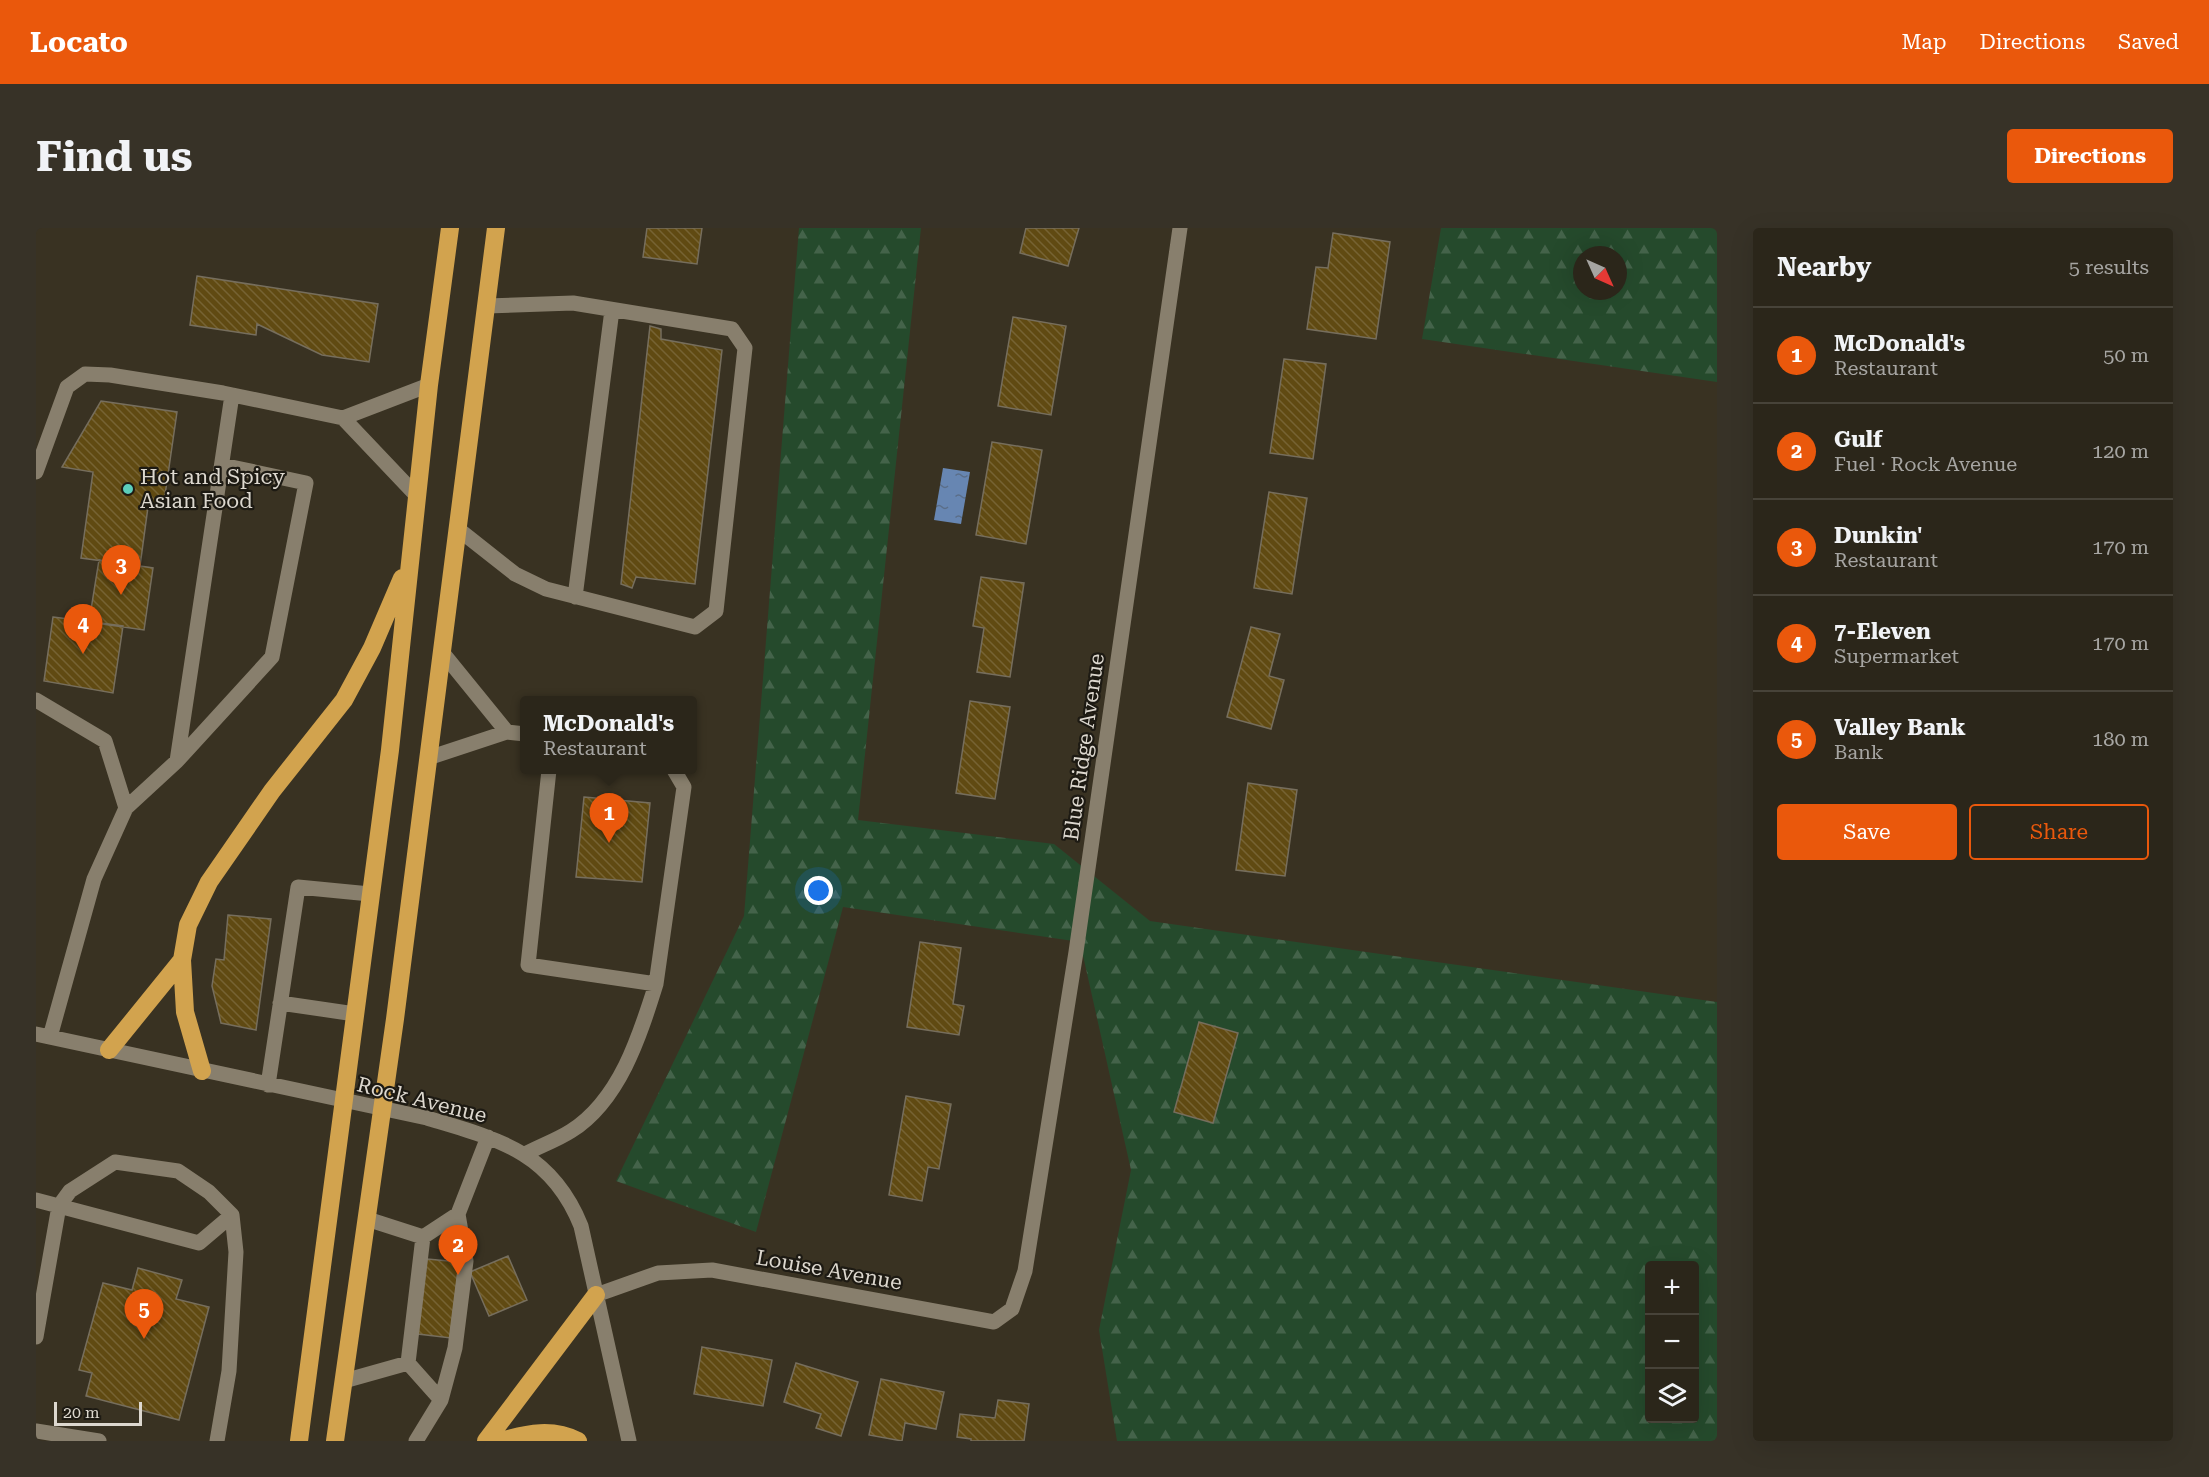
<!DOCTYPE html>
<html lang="en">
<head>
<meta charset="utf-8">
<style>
  :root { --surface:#2b261a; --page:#373227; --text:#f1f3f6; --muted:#a6a5a2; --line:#474339; --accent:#ea580c }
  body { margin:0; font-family:"Roboto Serif",serif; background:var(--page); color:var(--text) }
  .controls { position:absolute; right:18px; bottom:18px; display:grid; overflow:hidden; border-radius:6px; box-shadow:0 6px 24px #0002 }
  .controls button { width:54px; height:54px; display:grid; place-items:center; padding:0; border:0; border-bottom:2px solid var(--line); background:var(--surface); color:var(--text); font:30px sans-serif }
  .compass { position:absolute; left:1537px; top:18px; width:54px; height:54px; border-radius:50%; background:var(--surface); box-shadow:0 6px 24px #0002; rotate:135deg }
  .scale { position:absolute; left:18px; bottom:15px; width:88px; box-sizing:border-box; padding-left:6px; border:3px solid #ddd8cf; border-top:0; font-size:16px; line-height:21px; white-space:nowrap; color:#ddd8cf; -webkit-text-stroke:4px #1d1a13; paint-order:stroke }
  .you { position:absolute; left:783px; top:663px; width:21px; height:21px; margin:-15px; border:4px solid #fff; border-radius:50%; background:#1a73e8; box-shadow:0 0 0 9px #1a73e833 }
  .badge { display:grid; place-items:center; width:39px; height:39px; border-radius:50%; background:var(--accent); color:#fff; font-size:20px; font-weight:700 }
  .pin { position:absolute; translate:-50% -50px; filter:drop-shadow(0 2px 3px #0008) }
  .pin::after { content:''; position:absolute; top:32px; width:21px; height:18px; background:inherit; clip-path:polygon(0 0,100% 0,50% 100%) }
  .popup { position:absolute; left:484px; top:468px; width:177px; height:78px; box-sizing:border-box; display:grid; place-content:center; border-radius:6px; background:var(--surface); filter:drop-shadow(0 2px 4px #0005); font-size:20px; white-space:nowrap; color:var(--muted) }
  .popup b { font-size:22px; color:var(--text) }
  .popup::after { content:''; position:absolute; left:50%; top:100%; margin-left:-12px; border:12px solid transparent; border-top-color:var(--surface) }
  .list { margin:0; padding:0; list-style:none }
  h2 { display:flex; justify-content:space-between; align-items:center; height:78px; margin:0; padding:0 24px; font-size:26px }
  h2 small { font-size:20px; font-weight:400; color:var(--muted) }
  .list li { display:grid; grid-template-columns:39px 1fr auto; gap:18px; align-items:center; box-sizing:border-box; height:96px; padding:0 24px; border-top:2px solid var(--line) }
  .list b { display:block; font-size:22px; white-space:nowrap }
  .list p { margin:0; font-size:20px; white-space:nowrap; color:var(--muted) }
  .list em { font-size:20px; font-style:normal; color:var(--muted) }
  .actions { display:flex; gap:12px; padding:18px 24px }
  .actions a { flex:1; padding:14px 0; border:2px solid var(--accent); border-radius:6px; text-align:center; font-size:21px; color:var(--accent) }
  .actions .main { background:var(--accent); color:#fff }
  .icon { flex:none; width:33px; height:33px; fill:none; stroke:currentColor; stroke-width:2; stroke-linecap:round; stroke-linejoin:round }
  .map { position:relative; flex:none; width:1681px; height:1213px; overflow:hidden; border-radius:6px }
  header { display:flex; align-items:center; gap:36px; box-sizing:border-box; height:84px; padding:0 30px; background:var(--accent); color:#fff }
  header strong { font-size:28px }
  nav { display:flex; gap:33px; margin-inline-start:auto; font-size:21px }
  .intro { display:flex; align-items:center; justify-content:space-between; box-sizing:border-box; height:144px; padding:0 36px }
  h1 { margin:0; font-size:42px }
  .button { padding:15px 27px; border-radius:6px; background:var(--accent); color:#fff; font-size:21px; font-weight:700 }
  main { display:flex; gap:36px; padding:0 36px }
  aside { flex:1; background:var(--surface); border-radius:6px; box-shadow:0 6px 24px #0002 }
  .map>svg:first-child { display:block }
  .forest { fill:url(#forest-firs); fill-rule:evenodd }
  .water { fill:url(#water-ripples) }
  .building { fill:url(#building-back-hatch); stroke:#766e5d; stroke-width:1.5 }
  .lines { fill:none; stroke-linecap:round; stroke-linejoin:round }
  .minor { stroke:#887f6d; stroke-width:15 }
  .highway { stroke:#d2a34e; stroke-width:18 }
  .poi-dot { fill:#5cceba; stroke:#1d1a13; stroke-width:2 }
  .labels { text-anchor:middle; stroke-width:4.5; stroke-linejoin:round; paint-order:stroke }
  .poi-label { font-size:21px; fill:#ddd8cf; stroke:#1d1a13; text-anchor:start }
  .street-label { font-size:21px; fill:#ddd8cf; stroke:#1d1a13 }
</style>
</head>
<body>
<header>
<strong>Locato</strong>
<nav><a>Map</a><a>Directions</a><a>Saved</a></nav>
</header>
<div class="intro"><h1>Find us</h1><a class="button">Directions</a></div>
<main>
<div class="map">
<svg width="1681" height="1213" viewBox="0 0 1681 1213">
  <defs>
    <pattern id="forest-firs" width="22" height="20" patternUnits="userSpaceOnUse" patternTransform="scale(1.5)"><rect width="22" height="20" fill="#254a2c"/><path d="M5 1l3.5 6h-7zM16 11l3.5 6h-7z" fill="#44634a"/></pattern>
    <pattern id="water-ripples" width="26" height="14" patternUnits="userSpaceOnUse" patternTransform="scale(1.5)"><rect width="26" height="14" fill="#6786b2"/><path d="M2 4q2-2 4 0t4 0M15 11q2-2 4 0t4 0" fill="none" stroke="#5a6e89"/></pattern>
    <pattern id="building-back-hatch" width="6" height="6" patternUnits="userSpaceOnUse" patternTransform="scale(1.5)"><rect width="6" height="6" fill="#604a12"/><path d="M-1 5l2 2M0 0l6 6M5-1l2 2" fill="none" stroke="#766333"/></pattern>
  </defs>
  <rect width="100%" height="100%" fill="#393222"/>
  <!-- forest -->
  <path class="forest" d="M763 0H885L822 592 1018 616 1114 693 1681 774V1213H1081L1063 1102 1095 942 1044 714 807 679 720 1004 580 953 708 688ZM1614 1038H1658V1190H1614Z
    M1405 0H1681V154L1386 111ZM1546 27H1582V63H1546Z"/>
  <!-- water -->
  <path class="water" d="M907 240 934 244 925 296 898 292Z"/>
  <!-- building -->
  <path class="building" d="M611 0H666L661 36 607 29Z
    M990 0H1043L1032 38 984 25Z
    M1297 5 1354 14 1340 111 1271 101 1280 39 1292 40Z
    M161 48 342 76 333 134 286 127 221 96 220 107 154 97Z
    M977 89 1030 98 1015 187 962 178Z
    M614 98 625 101V111L686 122 659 356 600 349 596 360 585 356Z
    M1248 131 1290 136 1277 231 1234 225Z
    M65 173 141 184 127 281 112 279 104 338 45 330 57 244 26 239Z
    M956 214 1006 222 990 316 940 307Z
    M1233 264 1271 270 1256 366 1218 360Z
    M63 332 117 340 108 402 53 394Z
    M945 349 988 355 974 449 941 444 948 400 937 398Z
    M17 389 87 398 77 465 8 453Z
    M1215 399 1244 406 1233 448 1248 452 1235 501 1191 489Z
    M934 473 974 479 959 571 920 565Z
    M1212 555 1261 562 1249 648 1200 642Z
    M548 569 614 575 606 654 540 649Z
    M192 687 235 691 220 802 185 795 176 758 180 731 188 732Z
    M884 714 925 720 917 776 928 778 923 807 871 799Z
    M1163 794 1202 805 1177 895 1138 884Z
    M870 868 915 876 903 941 892 939 886 973 853 967Z
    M472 1028 491 1072 453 1088 434 1044Z
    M391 1031 423 1034 415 1110 382 1106Z
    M102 1040 146 1052 140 1071 173 1079 143 1192 50 1168 56 1145 43 1142 67 1055 96 1062Z
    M666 1119 736 1132 727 1178 658 1166Z
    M760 1135 822 1154 805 1208 780 1200 785 1186 748 1174Z
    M845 1151 908 1164 900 1201 869 1195 866 1213 833 1207Z
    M962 1172 993 1176 988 1213H935V1211L921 1209 924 1186 959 1190Z"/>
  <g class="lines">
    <!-- minor -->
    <path class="minor" d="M0 244 31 159 49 146 74 147 187 165 307 190
      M381 268 307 190 393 157
      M422 301 479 346 510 361 659 399 680 383 709 120 696 101 537 75 450 78
      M539 369 576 82
      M0 472 69 513 90 580 58 651 14 809
      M471 504 489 506
      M392 530 471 504 406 424
      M141 533 236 429 270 255 186 237
      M513 542 492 737 620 756 648 559 638 542
      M90 580 141 533 196 167
      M244 775 319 786
      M0 806 391 890C461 911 515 923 545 998L593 1213
      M232 857 262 659 334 666
      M489 926C504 918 521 912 535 903 584 872 604 807 620 756
      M0 972 163 1015 196 987
      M331 991 387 1009
      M560 1067 622 1045 676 1042 958 1094 976 1081 989 1043 1040 724 1144 0
      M0 1109 23 978 34 963 79 934 142 943 173 964 196 987 200 1024 193 1143 181 1213
      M308 1153 372 1135
      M405 1172 372 1135 387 1009 422 986
      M0 1203 63 1213
      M380 1213 405 1172 419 1120 430 1033 422 986 452 909"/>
    <!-- highway -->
    <path class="highway" d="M146 732 149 784 166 843
      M73 822 146 732 152 697 173 654 236 563 308 472 336 420 366 350
      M263 1213 354 522 393 157 414 0
      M299 1213 359 791 460 0
      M450 1213 560 1067
      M465 1213C492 1205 517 1200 542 1213"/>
  </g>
  <!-- markers -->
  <circle class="poi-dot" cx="92" cy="261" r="6"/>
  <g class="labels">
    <!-- poi labels -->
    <g class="poi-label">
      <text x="104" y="256">Hot and Spicy<tspan x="104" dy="24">Asian Food</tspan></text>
    </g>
    <!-- street labels -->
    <g class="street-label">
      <text transform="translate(1048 519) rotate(-82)" y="7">Blue Ridge Avenue</text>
      <text transform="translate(386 872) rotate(14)" y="7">Rock Avenue</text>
      <text transform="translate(793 1042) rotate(10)" y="7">Louise Avenue</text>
    </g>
  </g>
</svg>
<div class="controls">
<button>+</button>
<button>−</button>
<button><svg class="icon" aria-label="layers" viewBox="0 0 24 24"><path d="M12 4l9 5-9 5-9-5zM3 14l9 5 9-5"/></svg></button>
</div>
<svg class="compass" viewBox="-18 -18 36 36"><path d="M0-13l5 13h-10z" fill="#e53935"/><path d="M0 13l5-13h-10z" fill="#a6a5a2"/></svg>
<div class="scale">20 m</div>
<div class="you"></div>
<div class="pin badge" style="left:573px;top:615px">1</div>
<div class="popup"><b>McDonald's</b>Restaurant</div>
<div class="pin badge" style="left:422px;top:1047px">2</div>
<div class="pin badge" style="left:85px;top:367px">3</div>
<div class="pin badge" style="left:47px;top:426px">4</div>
<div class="pin badge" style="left:108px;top:1111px">5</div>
</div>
<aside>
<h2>Nearby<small>5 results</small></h2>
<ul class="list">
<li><span class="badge">1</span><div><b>McDonald's</b><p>Restaurant</p></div><em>50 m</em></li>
<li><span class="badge">2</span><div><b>Gulf</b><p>Fuel · Rock Avenue</p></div><em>120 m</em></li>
<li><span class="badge">3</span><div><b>Dunkin'</b><p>Restaurant</p></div><em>170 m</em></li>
<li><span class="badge">4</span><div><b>7-Eleven</b><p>Supermarket</p></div><em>170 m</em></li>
<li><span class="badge">5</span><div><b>Valley Bank</b><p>Bank</p></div><em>180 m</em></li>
</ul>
<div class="actions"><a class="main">Save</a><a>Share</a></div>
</aside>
</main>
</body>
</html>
